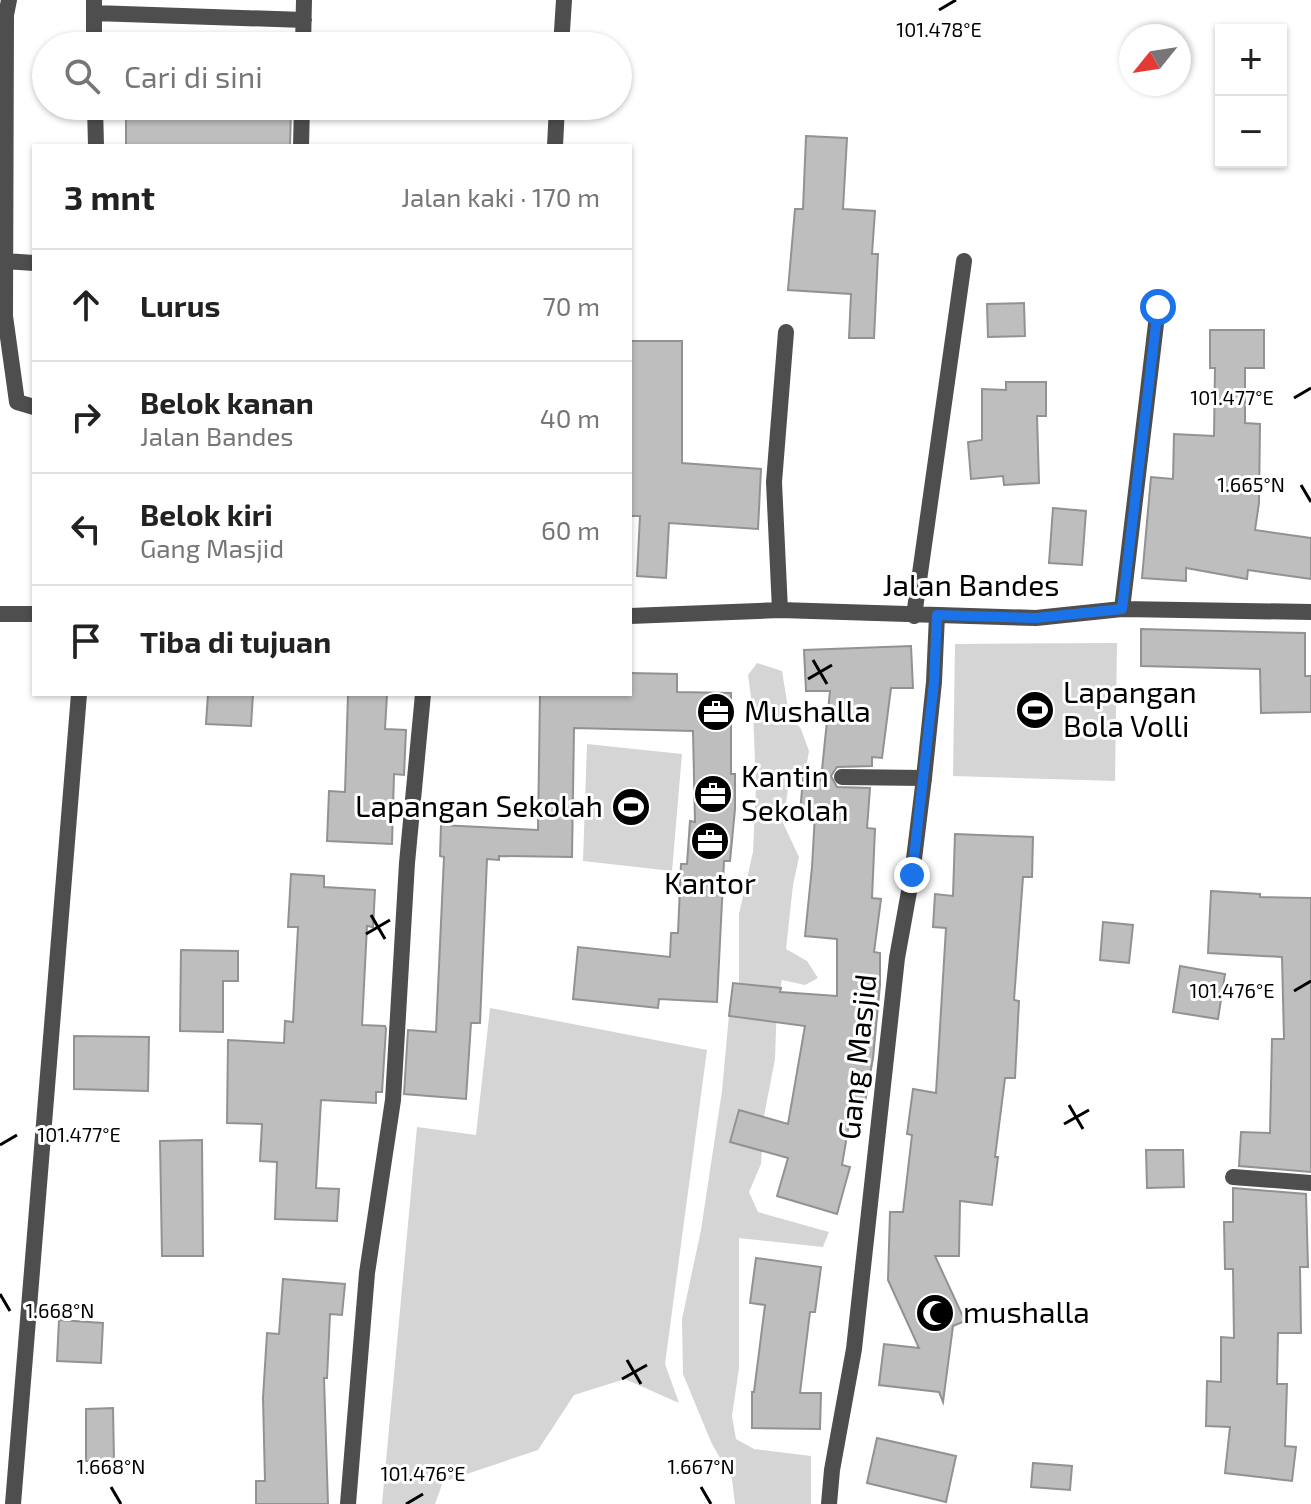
<!DOCTYPE html>
<html lang="id">
<head>
<meta charset="utf-8">
<style>
  :root { --surface:#fff; --page:#f2f2f2; --text:#222; --muted:#767676; --line:#e0e0e0 }
  body { margin:0; font-family:"Exo 2",sans-serif; background:var(--page); color:var(--text) }
  .controls { position:absolute; right:24px; top:24px; display:grid; overflow:hidden; border-radius:0px; box-shadow:0 2px 6px #0004 }
  .controls button { width:72px; height:72px; display:grid; place-items:center; padding:0; border:0; border-bottom:2px solid var(--line); background:var(--surface); color:var(--text); font:40px sans-serif }
  .compass { position:absolute; left:1119px; top:24px; width:72px; height:72px; border-radius:50%; background:var(--surface); box-shadow:0 2px 6px #0004; rotate:240deg }
  .stop { position:absolute; width:24px; height:24px; margin:-18px; border:6px solid #1a73e8; border-radius:50%; background:#fff }
  .stop.end { background:#1a73e8; border-color:#fff; box-shadow:0 2px 8px #0008 }
  .list { margin:0; padding:0; list-style:none }
  h2 { display:flex; justify-content:space-between; align-items:center; height:104px; margin:0; padding:0 32px; font-size:34px }
  h2 small { font-size:26px; font-weight:400; color:var(--muted) }
  .list li { display:grid; grid-template-columns:52px 1fr auto; gap:24px; align-items:center; box-sizing:border-box; height:112px; padding:0 32px; border-top:2px solid var(--line) }
  .list b { display:block; font-size:30px; white-space:nowrap }
  .list p { margin:0; font-size:26px; white-space:nowrap; color:var(--muted) }
  .list em { font-size:26px; font-style:normal; color:var(--muted) }
  .icon { flex:none; width:44px; height:44px; fill:none; stroke:currentColor; stroke-width:2; stroke-linecap:round; stroke-linejoin:round }
  .map { position:relative; flex:none; width:1311px; height:1504px; overflow:hidden }
  .search { position:absolute; background:var(--surface); box-shadow:0 2px 6px #0004; left:32px; top:32px; width:600px; height:88px; display:flex; align-items:center; gap:20px; box-sizing:border-box; padding:0 28px; border-radius:44px; color:var(--muted); font-size:30px }
  .panel { position:absolute; background:var(--surface); box-shadow:0 2px 6px #0004; left:32px; top:144px; width:600px; height:552px; border-radius:0px }
  .map>svg:first-child { display:block }
  .green { fill:#d5d5d5 }
  .building { fill:#bebebe; stroke:#929292; stroke-width:2 }
  .lines { fill:none; stroke-linecap:round; stroke-linejoin:round }
  .service { stroke:#4e4e4e; stroke-width:16 }
  .minor { stroke:#4e4e4e; stroke-width:16 }
  .route { stroke:#1a73e8; stroke-width:10 }
  .ticks { fill:none; stroke:#000; stroke-width:3 }
  .labels { text-anchor:middle; stroke-width:6; stroke-linejoin:round; paint-order:stroke }
  .street-label { font-size:30px; fill:#000; stroke:#fff }
  .poi-label { font-size:30px; fill:#000; stroke:#fff; text-anchor:start }
  .ticks-label { font-size:20px; text-anchor:middle; fill:#000; stroke:#fff; stroke-width:6; stroke-linejoin:round; paint-order:stroke }
</style>
</head>
<body>
<div class="map">
<svg width="1311" height="1504" viewBox="0 0 1311 1504">
  <rect width="100%" height="100%" fill="#fff"/>
  <!-- green -->
  <path class="green" d="M1117 643 1115 781 953 776 955 644Z
    M757 663 782 671 789 714 801 729 809 751 806 769 789 782 783 823 799 857 793 885 786 949 807 961 818 978 805 985 782 980 777 1003 775 1059 764 1116 761 1164 749 1192 758 1212 829 1232 823 1247 739 1238V1368L732 1416 736 1439 754 1449 811 1456V1504H735L732 1479 711 1442 683 1374 682 1319 701 1230 722 1091 729 1015 739 982V914L753 852 756 786 753 712 748 675Z
    M587 744 682 754 672 871 583 861Z
    M490 1008 707 1050 665 1364 679 1403 625 1379 574 1395 538 1450 443 1482 435 1504H382L417 1127 476 1135Z"/>
  <!-- building -->
  <path class="building" d="M126 108H235V110L291 111 290 146H126Z
    M806 136 847 138 843 209 875 211 872 254H878L874 338H849L851 294 788 290 795 209H803Z
    M1024 303 1025 336 988 337 987 304Z
    M1210 330H1264V368H1245V423L1260 424 1259 503 1255 530 1311 538V579L1248 570 1247 579 1186 568V581L1142 578 1151 477 1173 479 1174 434 1214 436 1215 368H1210Z
    M630 341H682V463L761 469 758 529 669 523 666 578 637 576 640 516H630Z
    M1006 382H1046V416H1037L1039 483 1004 485 1003 476 971 479 968 442 982 440V389L1006 390Z
    M1053 508 1086 511 1082 565 1049 563Z
    M1141 629 1305 633V676H1311V712L1261 713 1260 669 1141 666Z
    M911 646 913 688H891L882 758 872 757V766L837 767 831 776 837 787 870 788 867 828 875 829 872 898 881 899 874 952 880 953V985L873 1058 865 1102 853 1100 842 1165 850 1167 837 1214 777 1196 788 1158 730 1142 739 1110 788 1124 805 1026 729 1016 733 983 781 988 780 992 837 996V939L805 936 812 867 815 814 800 813 803 778 821 780 830 691H806L804 650Z
    M630 673 677 674V692L731 693V774H735V809L730 861H724L717 1002 659 999 658 1008 573 999 578 947 670 957 671 933H678L681 864H687L690 821 695 822 693 731 574 728 572 857 499 856V860L487 859 480 1023H471L466 1099 404 1094 408 1030 436 1032 444 857 440 856 441 825 538 830 540 694H630Z
    M208 694H253L251 726 206 724Z
    M348 694H387L385 729 406 730 404 775 394 774 392 844 327 841 329 791 345 792Z
    M955 834 1033 837 1032 877H1023L1014 1000 1019 1001 1015 1078H1005L995 1157H998L992 1205 960 1201 959 1256H935L965 1321 953 1326 943 1402 939 1392 879 1385 884 1344 919 1348 888 1280 890 1212H903L912 1135 907 1134 913 1089 936 1093 946 928 933 927 935 894 953 896Z
    M291 874 324 876V887L375 890 373 927 367 926 362 1025 385 1026 386 1029 382 1092H376V1103L321 1100 316 1188 339 1189 337 1221 275 1219 277 1162 260 1161 262 1124 227 1123 228 1040 284 1043 285 1021 293 1022 298 927H288Z
    M1211 891 1260 894V897L1311 898V1172L1239 1166 1241 1132 1270 1133 1272 1039H1284L1282 957 1208 953Z
    M1103 922 1133 925 1129 963 1100 960Z
    M181 950 238 951V981H223V1032L180 1031Z
    M1180 966 1225 974 1218 1019 1173 1012Z
    M74 1036 149 1037 148 1091 74 1089Z
    M202 1140 203 1256H162L160 1141Z
    M1146 1150H1183L1184 1187 1147 1188Z
    M1233 1188 1306 1194 1308 1267H1300L1301 1333H1278L1277 1384H1287L1285 1446 1296 1447 1292 1481 1225 1473 1230 1427 1206 1426 1207 1381 1221 1382V1337L1234 1338 1233 1269H1225L1224 1222H1233Z
    M756 1258 821 1267 815 1312H810L800 1393H821L820 1429 752 1428V1392H754L765 1305 750 1303Z
    M283 1279 345 1284 342 1315 330 1314 327 1378H324L328 1504H256V1481H265L263 1398 267 1333 279 1334Z
    M59 1320 103 1323 101 1363 57 1361Z
    M113 1408 114 1461H86V1409Z
    M877 1438 956 1456 946 1502 867 1483Z
    M1033 1463 1072 1466 1070 1490 1031 1487Z"/>
  <g class="lines">
    <!-- service -->
    <path class="service" d="M842 777 924 778
      M1233 1177 1311 1183"/>
    <!-- minor -->
    <path class="minor" d="M9 0 6 15 5 316 17 402 34 407
      M94 0V46
      M94 13 304 20
      M303 46 304 0
      M561 46 564 0
      M95 106 96 146
      M301 146 302 106
      M555 146 557 106
      M5 261 34 263
      M1122 609 1158 307
      M780 610 774 482 786 332
      M0 614H34
      M630 616 780 610 1036 618 1122 609 1311 612
      M914 616 964 261
      M13 1504 79 694
      M348 1504 367 1273 393 1100 407 863 423 694
      M829 1504 832 1470 854 1349 897 958 912 875 924 778 934 682 937 615"/>
  </g>
  <g class="lines">
    <!-- route -->
    <path class="route" d="M912 875 934 682 937 615 1036 618 1122 609 1158 307"/>
  </g>
  <!-- ticks -->
  <path class="ticks" d="M939 10 956 0M1294 398 1311 388M1301 485 1311 502M813 660 827 684M808 679 832 665M371 915 385 939M366 934 390 920M1294 991 1311 981M1069 1105 1083 1129M1064 1124 1089 1110M0 1145 17 1135M0 1294 10 1311M627 1360 641 1384M622 1379 647 1365M111 1487 121 1504M701 1487 711 1504M406 1504 423 1494"/>
  <!-- icons -->
  <defs>
    <symbol id="stadium-disc" viewBox="-11 -11 22 22"><circle r="9.5" fill="#000" stroke="#fff"/><path d="M0-5a6.5 5 0 1 0 0 10a6.5 5 0 1 0 0-10ZM-3.5-1.8h7v3.6h-7Z" fill="#fff"/></symbol>
    <symbol id="office-disc" viewBox="-11 -11 22 22"><circle r="9.5" fill="#000" stroke="#fff"/><path d="M-6-3h4V-5.5h4V-3h4V5H-6ZM-1-4.5V-3h2v-1.5ZM-6 0V1H6V0Z" fill="#fff"/></symbol>
    <symbol id="mosque-disc" viewBox="-11 -11 22 22"><circle r="9.5" fill="#000" stroke="#fff"/><path d="M3.5-4.9A6 6 0 1 0 3.5 4.9A5 5 0 1 1 3.5-4.9Z" fill="#fff"/></symbol>
  </defs>
  <g fill-rule="evenodd">
    <use href="#stadium-disc" x="1013" y="688" width="44" height="44"/>
    <use href="#office-disc" x="694" y="690" width="44" height="44"/>
    <use href="#office-disc" x="691" y="772" width="44" height="44"/>
    <use href="#stadium-disc" x="609" y="785" width="44" height="44"/>
    <use href="#office-disc" x="688" y="819" width="44" height="44"/>
    <use href="#mosque-disc" x="913" y="1291" width="44" height="44"/>
  </g>
  <g class="labels">
    <!-- street labels -->
    <g class="street-label">
      <text x="971" y="596">Jalan Bandes</text>
      <text transform="translate(858 1057) rotate(-84)" y="10">Gang Masjid</text>
    </g>
    <!-- poi labels -->
    <g class="poi-label">
      <text x="1063" y="703">Lapangan<tspan x="1063" dy="34">Bola Volli</tspan></text>
      <text x="744" y="722">Mushalla</text>
      <text x="741" y="787">Kantin<tspan x="741" dy="34">Sekolah</tspan></text>
      <text x="603" y="817" text-anchor="end">Lapangan Sekolah</text>
      <text x="710" y="894" text-anchor="middle">Kantor</text>
      <text x="963" y="1323">mushalla</text>
    </g>
  </g>
  <g class="ticks-label">
    <text x="939" y="37">101.478°E</text>
    <text x="1232" y="405">101.477°E</text>
    <text x="1251" y="492">1.665°N</text>
    <text x="1232" y="998">101.476°E</text>
    <text x="79" y="1142">101.477°E</text>
    <text x="60" y="1318">1.668°N</text>
    <text x="111" y="1474">1.668°N</text>
    <text x="701" y="1474">1.667°N</text>
    <text x="423" y="1481">101.476°E</text>
  </g>
</svg>
<div class="controls">
<button>+</button>
<button>−</button>
</div>
<svg class="compass" viewBox="-18 -18 36 36"><path d="M0-13l5 13h-10z" fill="#e53935"/><path d="M0 13l5-13h-10z" fill="#767676"/></svg>
<div class="stop" style="left:1158px;top:307px"></div>
<div class="stop end" style="left:912px;top:875px"></div>
<div class="search"><svg class="icon" aria-label="search" viewBox="0 0 24 24"><circle cx="10" cy="10" r="6"/><path d="M15 15l6 6"/></svg>Cari di sini</div>
<section class="panel">
<h2>3 mnt<small>Jalan kaki · 170 m</small></h2>
<ul class="list">
<li><svg class="icon" aria-label="ahead" viewBox="0 0 24 24"><path d="M12 20V5M6 11l6-6 6 6"/></svg><div><b>Lurus</b></div><em>70 m</em></li>
<li><svg class="icon" aria-label="right" viewBox="0 0 24 24"><path d="M7 20v-9h11M14 6l5 5-5 5"/></svg><div><b>Belok kanan</b><p>Jalan Bandes</p></div><em>40 m</em></li>
<li><svg class="icon" aria-label="left" viewBox="0 0 24 24"><path d="M17 20v-9H6M10 6l-5 5 5 5"/></svg><div><b>Belok kiri</b><p>Gang Masjid</p></div><em>60 m</em></li>
<li><svg class="icon" aria-label="arrive" viewBox="0 0 24 24"><path d="M6 21V4h12l-3 4 3 4H6"/></svg><div><b>Tiba di tujuan</b></div></li>
</ul>
</section>
</div>
</body>
</html>
